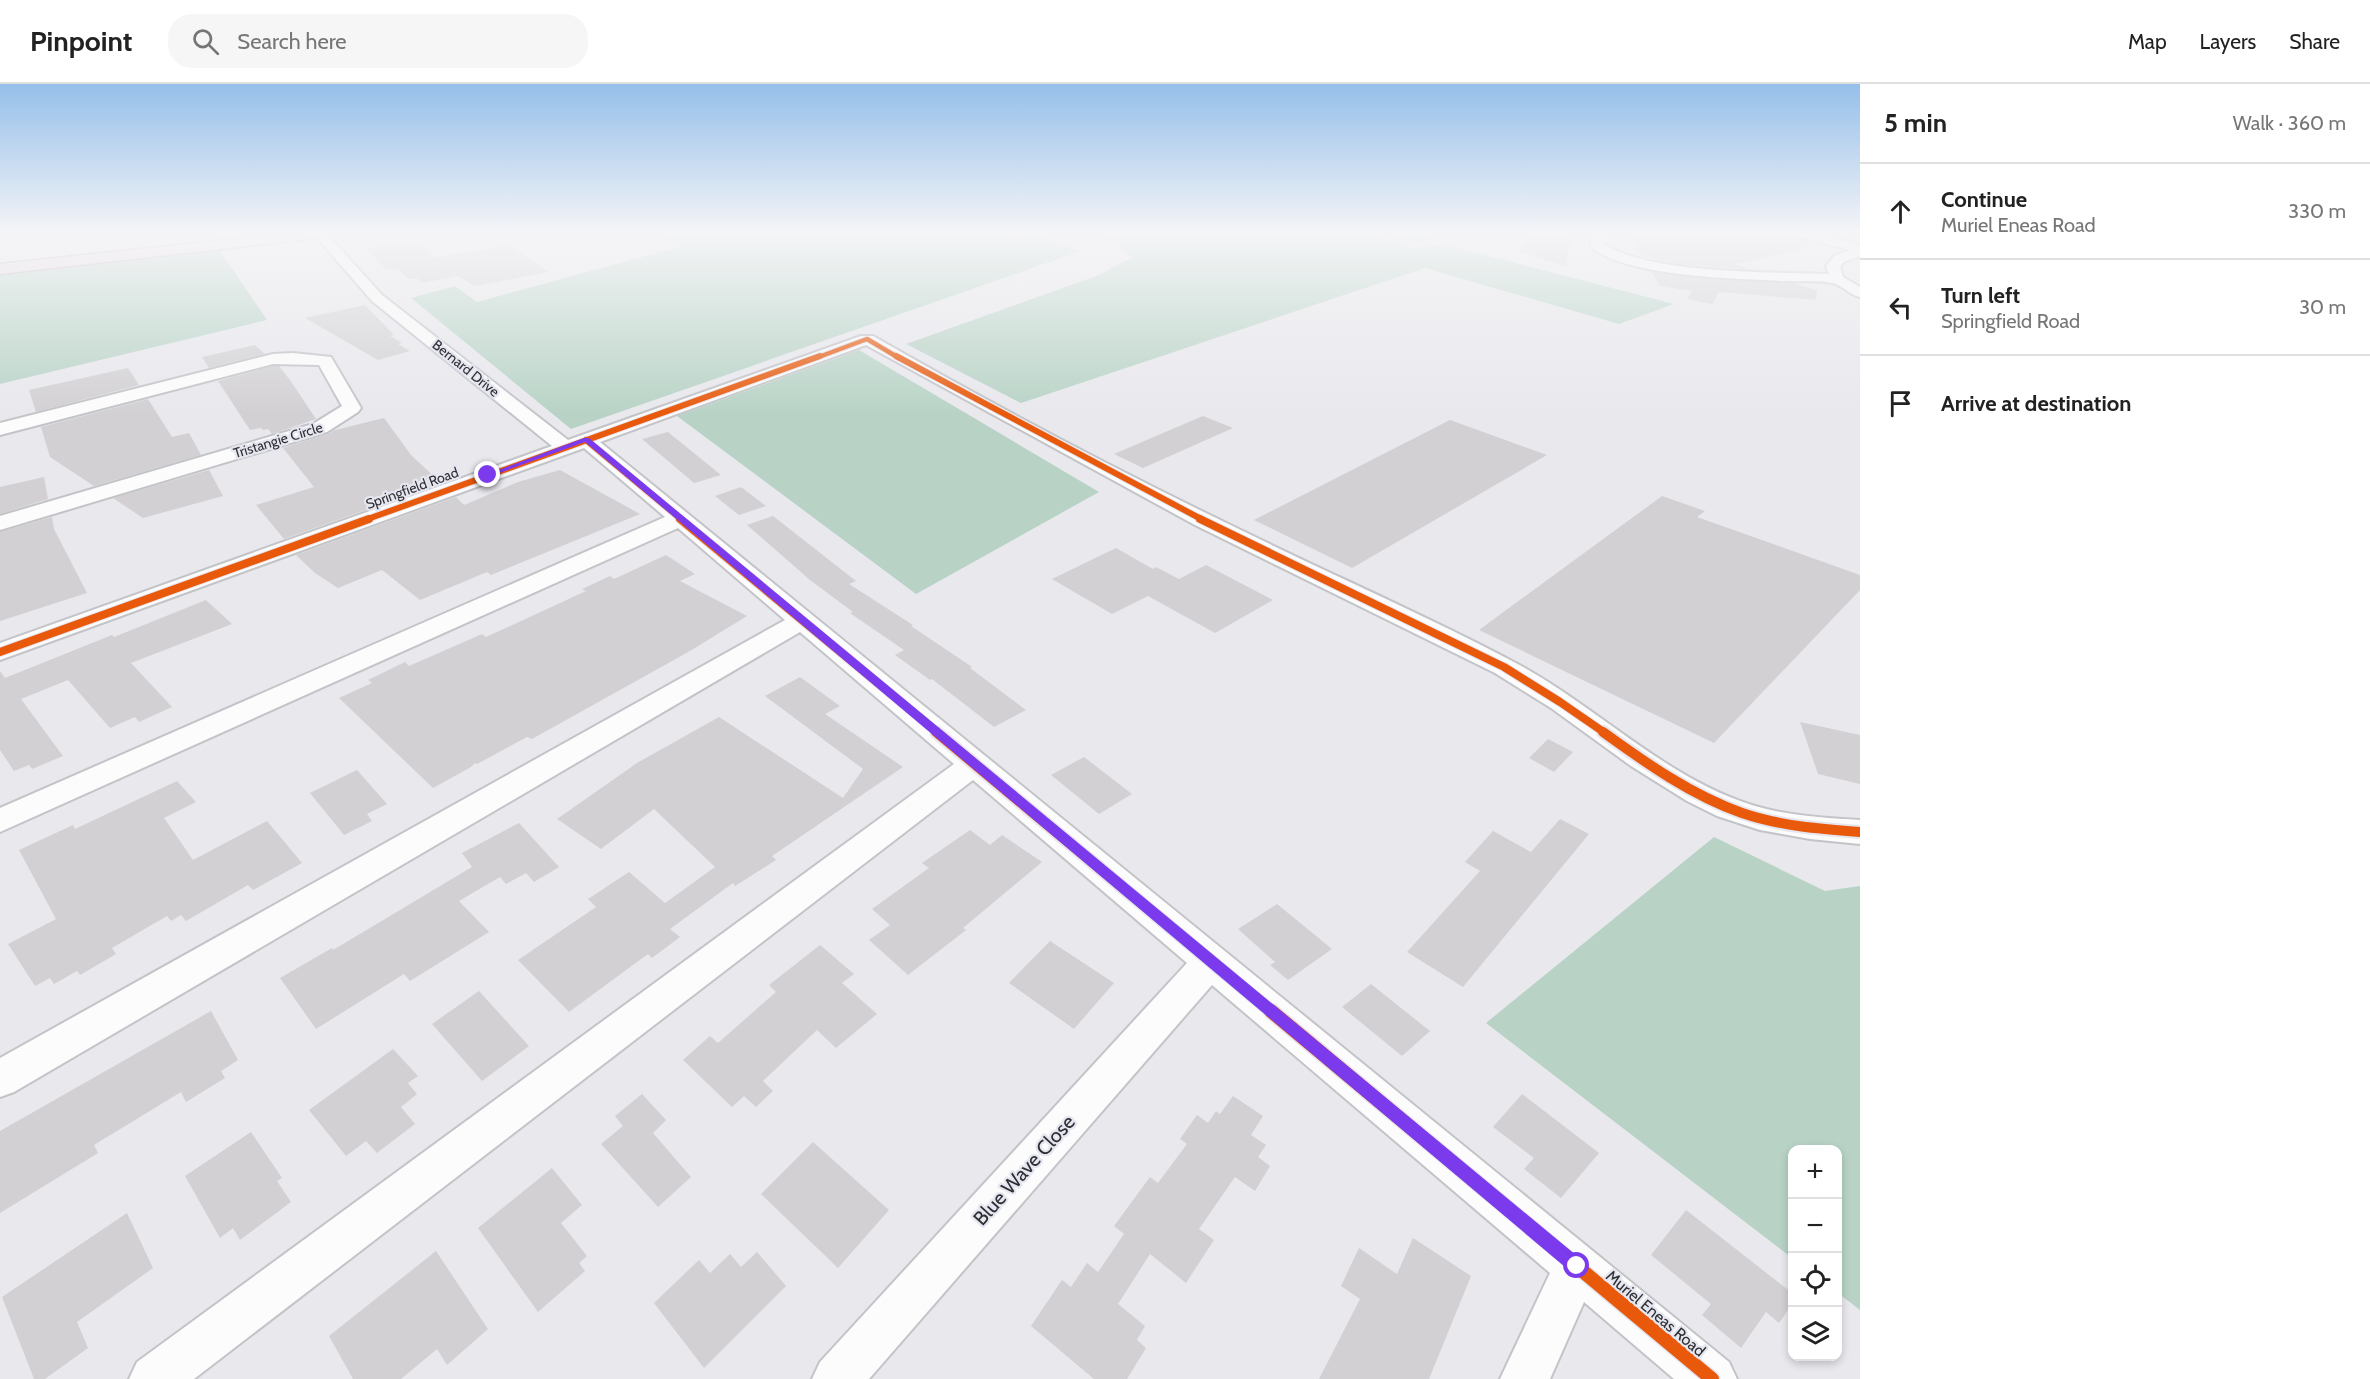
<!DOCTYPE html>
<html lang="en">
<head>
<meta charset="utf-8">
<style>
  :root { --surface:#fff; --page:#f6f6f6; --text:#222; --muted:#767676; --line:#e0e0e0 }
  body { margin:0; font-family:Cabin,sans-serif; background:var(--page); color:var(--text) }
  .controls { position:absolute; right:18px; bottom:18px; display:grid; overflow:hidden; border-radius:12px; box-shadow:0 3px 9px #0003 }
  .controls button { width:54px; height:54px; display:grid; place-items:center; padding:0; border:0; border-bottom:2px solid var(--line); background:var(--surface); color:var(--text); font:30px sans-serif }
  .stop { position:absolute; width:18px; height:18px; margin:-14px; border:4px solid #7c3aed; border-radius:50%; background:#fff }
  .stop.end { background:#7c3aed; border-color:#fff; box-shadow:0 2px 6px #0008 }
  .list { margin:0; padding:0; list-style:none }
  h2 { display:flex; justify-content:space-between; align-items:center; height:78px; margin:0; padding:0 24px; font-size:26px }
  h2 small { font-size:20px; font-weight:400; color:var(--muted) }
  .list li { display:grid; grid-template-columns:39px 1fr auto; gap:18px; align-items:center; box-sizing:border-box; height:96px; padding:0 24px; border-top:2px solid var(--line) }
  .list b { display:block; font-size:22px; white-space:nowrap }
  .list p { margin:0; font-size:20px; white-space:nowrap; color:var(--muted) }
  .list em { font-size:20px; font-style:normal; color:var(--muted) }
  .icon { flex:none; width:33px; height:33px; fill:none; stroke:currentColor; stroke-width:2; stroke-linecap:round; stroke-linejoin:round }
  .map { position:relative; flex:none; width:1860px; height:1295px; overflow:hidden }
  header { display:flex; align-items:center; gap:36px; box-sizing:border-box; height:84px; padding:0 30px; background:var(--surface); border-bottom:2px solid var(--line) }
  header strong { font-size:28px }
  nav { display:flex; gap:33px; margin-inline-start:auto; font-size:21px }
  .search { width:420px; height:54px; background:var(--page); display:flex; align-items:center; gap:15px; box-sizing:border-box; padding:0 21px; border-radius:24px; color:var(--muted); font-size:22px }
  main { display:flex }
  aside { flex:1; background:var(--surface) }
  .map>svg:first-child { display:block }
  .green { fill:#b8d3c6 }
  .building { fill:#d2d0d3 }
  .lines { fill:none; stroke-linecap:round; stroke-linejoin:round }
  .street-casing { stroke:#c3c4c8; stroke-width:4 }
  .highway-casing { stroke:#b6a7b0; stroke-width:3 }
  .street { fill:#fcfcfc; fill-rule:evenodd }
  .highway { fill:#e7d7df; fill-rule:evenodd }
  .cycleway-far4-casing { stroke:#e5e6f0; stroke-width:7 }
  .cycleway-far3-casing { stroke:#e5e6f0; stroke-width:8 }
  .cycleway-far2-casing { stroke:#e5e6f0; stroke-width:10 }
  .cycleway-far1-casing { stroke:#e5e6f0; stroke-width:14 }
  .cycleway-casing { stroke:#e5e6f0; stroke-width:17 }
  .cycleway-far4 { stroke:#e8590c; stroke-width:4.5 }
  .cycleway-far3 { stroke:#e8590c; stroke-width:6 }
  .cycleway-far2 { stroke:#e8590c; stroke-width:8 }
  .cycleway-far1 { stroke:#e8590c; stroke-width:10 }
  .cycleway { stroke:#e8590c; stroke-width:14 }
  .route { fill:#7c3aed }
  .labels { text-anchor:middle; stroke-width:4.5; stroke-linejoin:round; paint-order:stroke }
  .far-street-label { font-size:14px; fill:#2e2f32; stroke:#e5e6f0 }
  .street-label { font-size:16px; fill:#2e2f32; stroke:#e5e6f0 }
  .near-street-label { font-size:20px; fill:#2e2f32; stroke:#e5e6f0 }
</style>
</head>
<body>
<header>
<strong>Pinpoint</strong>
<div class="search"><svg class="icon" aria-label="search" viewBox="0 0 24 24"><circle cx="10" cy="10" r="6"/><path d="M15 15l6 6"/></svg>Search here</div>
<nav><a>Map</a><a>Layers</a><a>Share</a></nav>
</header>
<main>
<div class="map">
<svg width="1860" height="1295" viewBox="0 0 1860 1295">
  <rect width="100%" height="100%" fill="#e8e8ed"/>
  <!-- green -->
  <path class="green" d="M659 149H1033L1081 167 571 345 411 214 455 202 477 218 679 163 652 151Z
    M1088 149H1370L1412 164 1445 161 1674 220 1619 240 1425 184 1021 319 906 260 1099 191 1132 173 1113 158Z
    M1375 149H1467L1405 160Z
    M220 167 267 236 0 300V190Z
    M859 266 1099 408 916 510 677 332Z
    M1714 753 1825 807 1860 802V1226L1838 1209V1066H1792V1174L1486 939Z"/>
  <!-- building -->
  <path class="building" d="M1524 149 1571 151 1566 182 1520 168Z
    M1627 149H1792L1795 154 1815 159 1802 162 1809 164 1735 180 1752 186 1745 185 1680 180 1641 172Z
    M412 157 416 161 421 160 436 174 508 161 549 188 475 202 457 192 423 199 416 194 409 195 397 185 387 186 366 165Z
    M1651 188 1712 195 1796 200 1817 206 1816 216 1719 208 1712 220 1687 215 1692 207 1660 202Z
    M365 221 394 251 390 252 402 259 398 260 410 267 378 276 305 234Z
    M255 261 265 270 209 284 202 273Z
    M273 282H279L290 296 316 335 272 350 268 345 263 346 261 344 250 346 218 297Z
    M128 284 139 301 36 328 29 306Z
    M148 315 172 353 189 349 201 371 94 402 50 373 41 343Z
    M1203 332 1233 344 1143 384 1114 370Z
    M384 334 411 371 441 399 284 455 256 421 314 403 283 364 328 350 335 346Z
    M1450 336 1547 371 1352 484 1254 436Z
    M668 348 721 391 694 399 642 355Z
    M209 386 223 412 143 434 113 414Z
    M560 386 640 430 491 491 487 488 420 516 382 486 338 504 315 489 296 471 456 413 464 421 518 398Z
    M44 393 48 415 0 430V403Z
    M741 403 766 422 739 431 715 412Z
    M1662 412 1705 427 1697 433 1860 491V506L1714 659 1479 546Z
    M773 432 856 497 849 500 913 541 911 542 972 583 970 584 1026 626 994 643 932 595 930 596 895 571 904 566 850 529 853 528 810 496 747 441Z
    M52 433 54 445 87 509 0 537V448Z
    M1116 464 1153 485 1156 483 1179 495 1206 481 1273 516 1215 549 1148 512 1112 530 1052 495Z
    M666 471 695 490 680 497 747 532 690 567 532 655 527 653 477 680 475 679 471 683 433 704 339 614 372 599 368 596 405 578 409 582 482 550 486 553 586 507 582 505 610 492 614 495Z
    M206 516 232 540 131 579 172 623 139 638 135 633 110 644 68 596 21 615 63 672 32 685 29 681 14 687 0 666V587L5 594 112 551 114 553Z
    M800 593 840 622 825 630 903 683 772 772 776 776 735 802 733 799 670 845 680 853 652 874 648 870 569 928 518 876 596 823 588 815 629 788 665 819 715 783 654 725 601 765 557 735 637 679 719 633 843 714 863 685 765 612Z
    M1800 638 1860 651V700L1818 690Z
    M1548 655 1573 668 1554 688 1529 674Z
    M1084 673 1132 710 1099 730 1051 691Z
    M357 686 387 720 367 730 372 737 344 751 310 709Z
    M177 697 196 718 164 734 193 776 267 737 302 779 253 806 248 801 186 837 181 831 171 837 167 832 112 864 116 870 80 891 77 887 54 900 50 894 35 902 8 860 56 835 19 766 73 741 75 745Z
    M1560 735 1589 750 1463 903 1407 868 1480 787 1465 778 1493 747 1531 768Z
    M519 739 559 783 534 798 526 789 506 800 500 793 459 817 489 848 410 897 404 890 316 945 280 894 332 864 333 866 472 783 462 769Z
    M970 746 990 761 1002 751 1042 778 963 844 966 846 908 891 869 856 890 841 872 825 929 784 922 779Z
    M1277 820 1332 865 1288 896 1270 881 1275 878 1238 845Z
    M1050 857 1114 899 1074 945 1009 899Z
    M820 861 854 890 842 899 877 930 836 964 817 946 763 997 773 1007 756 1023 744 1012 732 1023 683 976 710 952 718 959 776 908 769 901Z
    M1371 900 1430 947 1402 972 1342 923Z
    M479 907 529 962 482 997 432 940Z
    M211 927 238 976 221 987 225 994 186 1018 181 1008 94 1061 98 1069 0 1129V1047Z
    M393 965 418 992 408 999 417 1010 401 1023 415 1040 377 1069 366 1057 346 1072 309 1026Z
    M642 1010 666 1036 653 1049 691 1093 658 1123 601 1060 623 1042 615 1032Z
    M1522 1010 1599 1069 1561 1114 1524 1085 1534 1074 1493 1043Z
    M1233 1012 1263 1032 1251 1051 1266 1061 1258 1073 1270 1082 1255 1107 1235 1093 1199 1145 1214 1156 1186 1199 1150 1170 1118 1220 1145 1242 1137 1256 1146 1264 1127 1295H1094L1031 1242 1062 1196 1071 1203 1087 1179 1098 1188 1124 1150 1114 1142 1150 1093 1158 1099 1187 1060 1180 1055 1197 1031 1208 1039 1216 1027 1220 1030Z
    M251 1048 282 1094 277 1097 291 1118 240 1156 233 1144 220 1154 185 1092Z
    M813 1058 889 1126 838 1184 761 1110Z
    M552 1084 582 1121 561 1139 587 1172 579 1179 585 1187 538 1228 478 1144Z
    M1686 1126 1792 1209V1220L1779 1239 1766 1228 1741 1264 1702 1231 1711 1220 1651 1171Z
    M127 1129 153 1184 77 1238 88 1264 45 1295H34L2 1213Z
    M1413 1154 1471 1192 1429 1295H1319L1360 1215 1341 1202 1359 1164 1397 1190Z
    M436 1167 488 1245 447 1281 437 1265 401 1295H353L329 1252Z
    M757 1168 786 1202 704 1284 654 1219 699 1176 710 1189 730 1170 741 1183Z"/>
  <g class="lines">
    <defs>
      <path id="street" d="M313 149H326L382 211 568 356 861 252H873C995 322 1120 388 1247 449 1335 492 1425 531 1512 577 1595 620 1665 695 1755 722 1789 732 1825 734 1860 736V760L1810 755 1760 746 1717 732 1687 717 1631 682 1551 624 1495 589 1195 441 866 261 600 358 1729 1278 1737 1295H1674L1584 1218 1550 1295H1500L1550 1189 1212 901 869 1295H812L820 1278 1187 879 973 696 194 1295H129L137 1278 954 680 800 548 14 1008 0 1013V974L785 536 678 444 0 748V724L665 433 584 364 0 576V559L552 362 372 217Z
        M1596 149H1606L1607 152 1604 160C1649 190 1772 188 1829 190L1826 182 1834 172 1850 166 1796 152 1794 149H1814L1860 161V172L1844 178 1840 182 1843 193 1860 203V213C1850 211 1842 201 1832 199 1817 196 1801 198 1786 197 1743 195 1618 193 1590 161Z
        M293 269 331 273 361 324 358 328 327 348 0 446V432L313 340 342 322 319 281 273 280 0 351V339L273 270Z"/>
      <path id="highway" d="M288 149H335L328 153 0 190V180Z"/>
    </defs>
    <!-- street casing -->
    <use href="#street" class="street-casing"/>
    <!-- highway casing -->
    <use href="#highway" class="highway-casing"/>
    <!-- street -->
    <use href="#street" class="street"/>
    <!-- highway -->
    <use href="#highway" class="highway"/>
    <defs>
      <path id="cycleway-far4" d="M816 274 867 255 899 274"/>
      <path id="cycleway-far3" d="M896 272 1203 436
        M586 356 682 436
        M365 436 820 272"/>
      <path id="cycleway-far2" d="M680 435 938 649
        M1200 435 1504 583 1560 618 1605 649
        M0 568 369 435"/>
      <path id="cycleway-far1" d="M936 648 1273 929
        M1603 648C1646 679 1691 711 1742 729 1780 742 1820 745 1860 748"/>
      <path id="cycleway" d="M1271 927 1712 1295"/>
    </defs>
    <!-- cycleway-far4 casing -->
    <use href="#cycleway-far4" class="cycleway-far4-casing"/>
    <!-- cycleway-far3 casing -->
    <use href="#cycleway-far3" class="cycleway-far3-casing"/>
    <!-- cycleway-far2 casing -->
    <use href="#cycleway-far2" class="cycleway-far2-casing"/>
    <!-- cycleway-far1 casing -->
    <use href="#cycleway-far1" class="cycleway-far1-casing"/>
    <!-- cycleway casing -->
    <use href="#cycleway" class="cycleway-casing"/>
    <!-- cycleway-far4 -->
    <use href="#cycleway-far4" class="cycleway-far4"/>
    <!-- cycleway-far3 -->
    <use href="#cycleway-far3" class="cycleway-far3"/>
    <!-- cycleway-far2 -->
    <use href="#cycleway-far2" class="cycleway-far2"/>
    <!-- cycleway-far1 -->
    <use href="#cycleway-far1" class="cycleway-far1"/>
    <!-- cycleway -->
    <use href="#cycleway" class="cycleway"/>
  </g>
  <!-- sky -->
  <linearGradient id="sky" x2="0" y2="1"><stop stop-color="#95bfea"/><stop offset="0.45" stop-color="#f5f5f7"/><stop offset="1" stop-color="#f5f5f7" stop-opacity="0"/></linearGradient>
  <rect width="1860" height="330" fill="url(#sky)"/>
  <!-- route -->
  <path class="route" d="M584 354H589L1582 1176 1585 1182 1582 1188 1577 1190 1571 1188 585 358 491 392 485 391Z"/>
  <g class="labels">
    <!-- far-street labels -->
    <g class="far-street-label">
      <text transform="translate(466 284) rotate(39)" y="5">Bernard Drive</text>
      <text transform="translate(278 356) rotate(-17)" y="5">Tristangie Circle</text>
      <text transform="translate(412 404) rotate(-20)" y="5">Springfield Road</text>
    </g>
    <!-- street labels -->
    <g class="street-label">
      <text transform="translate(1656 1229) rotate(40)" y="6">Muriel Eneas Road</text>
    </g>
    <!-- near-street labels -->
    <g class="near-street-label">
      <text transform="translate(1024 1086) rotate(-48)" y="7">Blue Wave Close</text>
    </g>
  </g>
</svg>
<div class="controls">
<button>+</button>
<button>−</button>
<button><svg class="icon" aria-label="locate" viewBox="0 0 24 24"><circle cx="12" cy="12" r="6"/><path d="M12 2v4M12 18v4M2 12h4M18 12h4"/></svg></button>
<button><svg class="icon" aria-label="layers" viewBox="0 0 24 24"><path d="M12 4l9 5-9 5-9-5zM3 14l9 5 9-5"/></svg></button>
</div>
<div class="stop" style="left:1577px;top:1182px"></div>
<div class="stop end" style="left:488px;top:391px"></div>
</div>
<aside>
<h2>5 min<small>Walk · 360 m</small></h2>
<ul class="list">
<li><svg class="icon" aria-label="ahead" viewBox="0 0 24 24"><path d="M12 20V5M6 11l6-6 6 6"/></svg><div><b>Continue</b><p>Muriel Eneas Road</p></div><em>330 m</em></li>
<li><svg class="icon" aria-label="left" viewBox="0 0 24 24"><path d="M17 20v-9H6M10 6l-5 5 5 5"/></svg><div><b>Turn left</b><p>Springfield Road</p></div><em>30 m</em></li>
<li><svg class="icon" aria-label="arrive" viewBox="0 0 24 24"><path d="M6 21V4h12l-3 4 3 4H6"/></svg><div><b>Arrive at destination</b></div></li>
</ul>
</aside>
</main>
</body>
</html>
